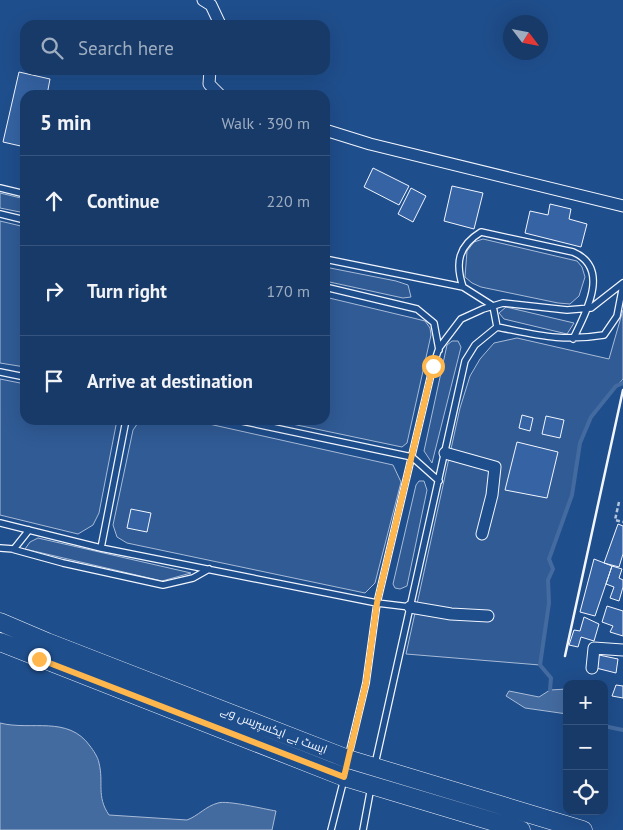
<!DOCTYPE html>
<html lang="en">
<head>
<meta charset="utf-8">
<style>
  :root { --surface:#173a69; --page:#20416f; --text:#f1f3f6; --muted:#9eadc0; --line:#36547d }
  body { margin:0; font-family:"PT Sans",Cairo,sans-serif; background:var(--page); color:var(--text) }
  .controls { position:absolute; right:15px; bottom:15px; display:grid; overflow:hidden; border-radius:10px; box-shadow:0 5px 20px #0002 }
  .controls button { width:45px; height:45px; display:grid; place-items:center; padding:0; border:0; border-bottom:1px solid var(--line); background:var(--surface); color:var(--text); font:25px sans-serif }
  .compass { position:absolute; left:503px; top:15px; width:45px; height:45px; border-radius:50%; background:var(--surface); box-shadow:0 5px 20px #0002; rotate:122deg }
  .stop { position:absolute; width:15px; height:15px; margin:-11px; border:4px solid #ffb74d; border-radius:50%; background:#fff }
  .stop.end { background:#ffb74d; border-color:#fff; box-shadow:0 1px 5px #0008 }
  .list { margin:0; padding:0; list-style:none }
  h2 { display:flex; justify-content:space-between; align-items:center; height:65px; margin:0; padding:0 20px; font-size:21px }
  h2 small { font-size:16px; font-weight:400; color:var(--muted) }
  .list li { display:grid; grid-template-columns:32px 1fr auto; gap:15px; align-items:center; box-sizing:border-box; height:90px; padding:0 20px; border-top:1px solid var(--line) }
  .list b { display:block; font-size:19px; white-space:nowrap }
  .list em { font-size:16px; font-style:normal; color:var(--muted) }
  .icon { flex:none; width:28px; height:28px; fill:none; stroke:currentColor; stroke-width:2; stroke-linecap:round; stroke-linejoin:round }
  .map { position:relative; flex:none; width:623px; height:830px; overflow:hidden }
  .search { position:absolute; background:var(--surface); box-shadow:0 5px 20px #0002; left:20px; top:20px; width:310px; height:55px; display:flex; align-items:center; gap:12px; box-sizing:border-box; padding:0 18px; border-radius:15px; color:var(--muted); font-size:19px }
  .panel { position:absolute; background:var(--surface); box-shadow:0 5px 20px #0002; left:20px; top:90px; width:310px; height:335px; border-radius:15px }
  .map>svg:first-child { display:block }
  .built { fill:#305b95; stroke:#a8bbd7 }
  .water { fill:#446ba0; stroke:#a8bbd7 }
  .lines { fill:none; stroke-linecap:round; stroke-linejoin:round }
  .stream { stroke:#446ba0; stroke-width:4 }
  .building { fill:#3563a3; stroke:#f2f6ff }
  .service-casing { stroke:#f2f6ff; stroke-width:8 }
  .minor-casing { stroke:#f2f6ff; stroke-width:13 }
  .primary-casing { stroke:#f2f6ff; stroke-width:19 }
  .path { stroke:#b3c4dc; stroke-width:2.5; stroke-dasharray:4 2.5; stroke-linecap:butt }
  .service { stroke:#1f4e8c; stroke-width:5.5 }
  .minor { stroke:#1f4e8c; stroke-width:11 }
  .primary { stroke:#1f4e8c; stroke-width:18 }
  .wall { stroke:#f2f6ff; stroke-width:2.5 }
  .route { stroke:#ffb74d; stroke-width:6 }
  .labels { text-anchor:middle; stroke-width:4; stroke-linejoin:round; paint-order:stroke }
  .street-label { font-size:12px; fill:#f2f6ff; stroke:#1f4e8c }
</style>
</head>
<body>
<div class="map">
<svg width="623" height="830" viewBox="0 0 623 830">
  <rect width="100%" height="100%" fill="#1f4e8c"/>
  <!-- built -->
  <path class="built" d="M0 193 25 199V213L0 208Z
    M0 221 25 227V367L0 363Z
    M483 239 577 261 582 267 585 277 579 296 570 304 558 303 481 287 472 283 465 277 467 251 474 242Z
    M325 267 396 281 408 285 411 297 403 298 325 281Z
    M325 297 413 318 425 321 430 328 431 335 407 443 402 447 273 420H325Z
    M506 307 574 323 567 334 504 319 499 313Z
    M623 310V379L591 417 580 443 572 495 549 559 553 569 548 580 549 603 540 665 406 654 460 408 470 376 480 359 494 343 517 338 609 359Z
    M452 341H458L461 347 432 463 424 451 447 345Z
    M0 379 25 384V420H117L99 513 93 525 78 534 0 515Z
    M140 420H191L393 465 401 482 375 583 365 593 127 543 117 537 113 525 133 430Z
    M419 481H424L427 490 407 586 400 589 395 588 393 584 416 485Z
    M38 538 191 573 162 581 25 549 30 542Z"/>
  <!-- water -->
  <path class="water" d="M567 689V714L525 708 506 696 509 691 539 697 550 690Z
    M0 723C31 731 68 715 90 746 93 750 98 757 99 763 104 783 96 796 109 815L187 820C198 816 206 806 218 803 227 800 264 809 276 811L272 830H0Z"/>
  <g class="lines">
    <!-- stream -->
    <path class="stream" d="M550 690 551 678 540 665 549 603 548 580 553 569 549 559 572 495 580 443 591 417 616 386 623 383
      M604 726 623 730"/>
  </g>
  <!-- building -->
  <path class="building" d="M19 72 50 79 47 95H25V147L3 142Z
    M373 168 409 186 399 205 364 187Z
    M452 186 483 193 474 229 444 221Z
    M411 188 426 196 413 222 398 214Z
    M550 204 571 209 569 219 587 224 581 247 525 233 530 211 548 215Z
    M522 415 533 418 530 431 519 428Z
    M546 416 564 420 560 438 542 434Z
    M517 442 558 452 547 498 505 490Z
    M131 509 151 513 147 532 127 528Z
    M618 524 623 526V554L619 567 604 563Z
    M594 559 612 566 595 616 580 612Z
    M612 566 622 569 619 578 623 580V587L619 601 610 598 614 587 606 584Z
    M607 606 623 611V636L610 632 613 626 602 622Z
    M584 617 599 624 594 641 581 637 578 647 569 645 574 630 580 631Z
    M599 655 618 659 616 673 596 668Z
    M616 685 623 686V698L612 696Z"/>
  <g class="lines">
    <defs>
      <path id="service" d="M0 188 25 194
        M0 214 25 220
        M325 259 463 287 493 306 497 327
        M325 287 417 309 434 323 439 350
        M463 287C455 263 458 246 481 232L573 252C611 268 586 312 573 339
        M0 372 25 377
        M237 420 412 457 439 481
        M0 523 101 548 377 603 410 607
        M0 548 14 549 29 530
        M101 548 126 420
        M12 549 63 563 163 585 193 578 209 569
        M348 758 366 683 377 603 433 366 439 348 461 319 483 309 503 303 567 310 591 308 623 283
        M375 764 465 361 475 345 497 327C538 335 562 342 604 335L617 316 623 285
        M331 830 344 779
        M363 830 371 787"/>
      <path id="minor" d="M203 0 211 5 219 22 218 25
        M210 70 209 84 220 95
        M325 130 370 144 623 206
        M445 453 495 467 492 495 482 534
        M410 607 451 614 488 616
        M592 668 594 648 623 650"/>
      <path id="primary" d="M0 622 47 642 348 759 583 830
        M0 642 344 777 521 830"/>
    </defs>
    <!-- service casing -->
    <use href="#service" class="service-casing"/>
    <!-- minor casing -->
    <use href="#minor" class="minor-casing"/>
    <!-- primary casing -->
    <use href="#primary" class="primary-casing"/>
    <!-- path -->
    <path class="path" d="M619 502 615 520 623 522"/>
    <!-- service -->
    <use href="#service" class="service"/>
    <!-- minor -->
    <use href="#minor" class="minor"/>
    <!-- primary -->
    <use href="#primary" class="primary"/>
    <!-- wall -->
    <path class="wall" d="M565 656 623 390"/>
  </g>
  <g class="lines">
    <!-- route -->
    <path class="route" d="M39 659 344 777 366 683 377 603 433 366"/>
  </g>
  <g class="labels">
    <!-- street labels -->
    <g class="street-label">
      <text transform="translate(274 730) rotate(21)" y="4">ایسٹ بے ایکسپریس وے</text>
    </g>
  </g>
</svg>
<div class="controls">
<button>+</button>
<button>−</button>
<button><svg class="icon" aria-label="locate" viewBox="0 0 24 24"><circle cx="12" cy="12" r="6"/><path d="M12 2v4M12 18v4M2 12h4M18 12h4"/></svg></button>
</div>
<svg class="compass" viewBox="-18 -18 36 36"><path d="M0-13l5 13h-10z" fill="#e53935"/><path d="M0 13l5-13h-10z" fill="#9eadc0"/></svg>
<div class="stop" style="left:433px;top:366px"></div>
<div class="stop end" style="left:39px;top:659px"></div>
<div class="search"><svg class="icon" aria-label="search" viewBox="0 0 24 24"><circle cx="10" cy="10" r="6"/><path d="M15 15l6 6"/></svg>Search here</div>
<section class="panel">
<h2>5 min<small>Walk · 390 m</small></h2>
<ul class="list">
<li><svg class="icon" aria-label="ahead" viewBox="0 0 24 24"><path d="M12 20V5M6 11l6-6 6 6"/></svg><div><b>Continue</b></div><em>220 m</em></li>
<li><svg class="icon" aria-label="right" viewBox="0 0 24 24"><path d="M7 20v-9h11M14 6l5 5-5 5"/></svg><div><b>Turn right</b></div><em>170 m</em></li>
<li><svg class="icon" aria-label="arrive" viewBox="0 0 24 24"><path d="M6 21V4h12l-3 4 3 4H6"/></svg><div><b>Arrive at destination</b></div></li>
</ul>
</section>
</div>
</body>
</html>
